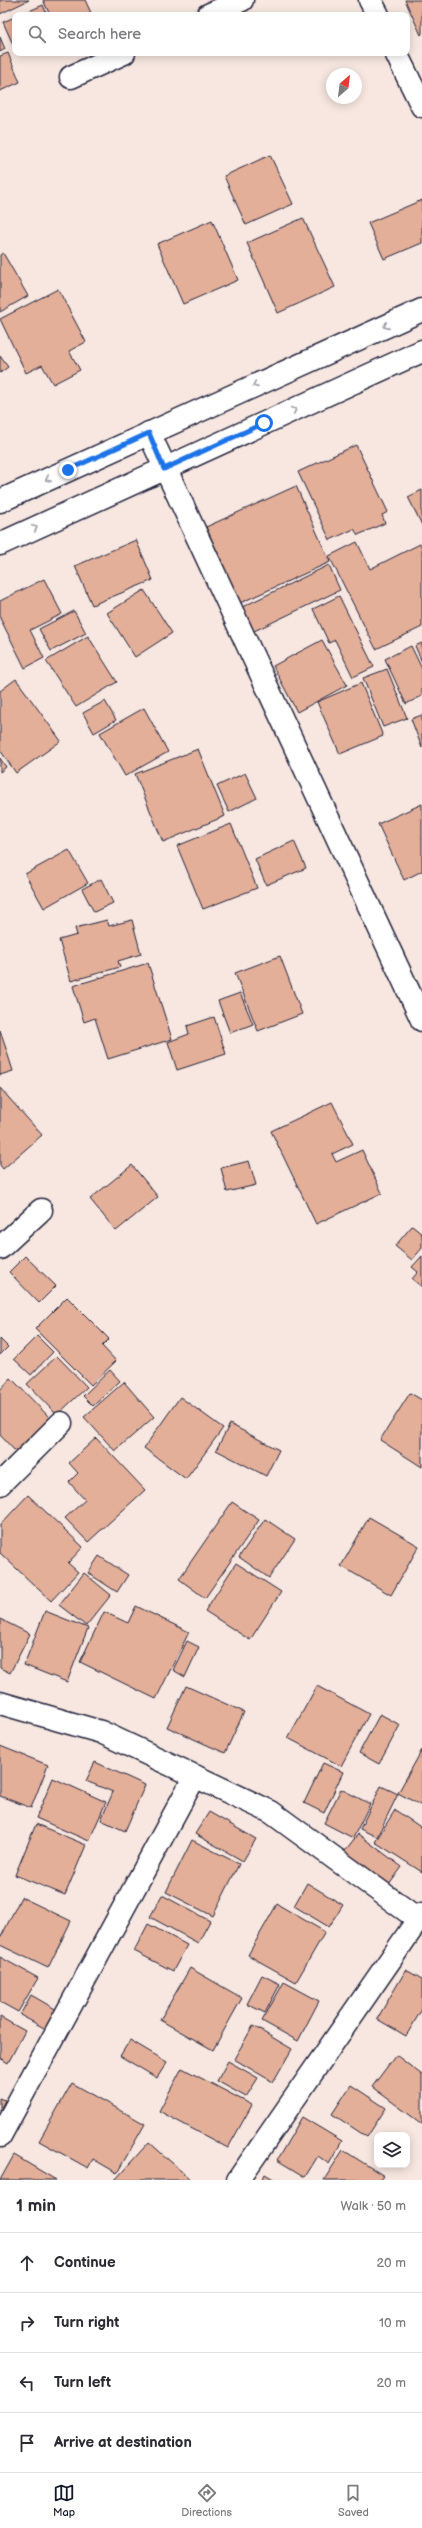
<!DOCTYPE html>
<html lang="en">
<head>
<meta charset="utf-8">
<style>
  :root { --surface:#fff; --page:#f2f2f3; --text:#2b2b33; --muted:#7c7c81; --line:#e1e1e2; --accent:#111827 }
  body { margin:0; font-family:"Balsamiq Sans",sans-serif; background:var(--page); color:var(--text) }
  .controls { position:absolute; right:12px; bottom:12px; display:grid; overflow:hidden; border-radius:8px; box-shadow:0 2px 10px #0003 }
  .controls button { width:36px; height:36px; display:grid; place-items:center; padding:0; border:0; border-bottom:1px solid var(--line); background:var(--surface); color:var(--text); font:20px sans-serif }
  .compass { position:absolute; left:326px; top:68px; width:36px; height:36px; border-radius:50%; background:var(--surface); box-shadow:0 2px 10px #0003; rotate:28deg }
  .stop { position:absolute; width:12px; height:12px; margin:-9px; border:3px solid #1a73e8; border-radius:50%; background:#fff }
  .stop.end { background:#1a73e8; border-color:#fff; box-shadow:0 1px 4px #0008 }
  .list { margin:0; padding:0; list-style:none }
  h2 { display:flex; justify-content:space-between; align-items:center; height:52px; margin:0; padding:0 16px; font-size:17px }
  h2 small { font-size:13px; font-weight:400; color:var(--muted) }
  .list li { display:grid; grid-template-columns:26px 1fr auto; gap:12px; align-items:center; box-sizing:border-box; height:60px; padding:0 16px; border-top:1px solid var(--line) }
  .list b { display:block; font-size:15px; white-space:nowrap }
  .list em { font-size:13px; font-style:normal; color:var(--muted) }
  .icon { flex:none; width:22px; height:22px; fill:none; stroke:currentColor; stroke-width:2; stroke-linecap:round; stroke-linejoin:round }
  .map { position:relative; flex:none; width:422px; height:2180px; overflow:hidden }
  .search { position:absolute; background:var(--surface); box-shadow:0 2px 10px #0003; left:12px; right:12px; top:12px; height:44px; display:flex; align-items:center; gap:10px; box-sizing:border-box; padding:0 14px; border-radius:8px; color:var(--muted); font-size:15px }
  .sheet { height:292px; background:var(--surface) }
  nav { display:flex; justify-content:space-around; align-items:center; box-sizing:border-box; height:56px; border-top:1px solid var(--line); background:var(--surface); font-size:11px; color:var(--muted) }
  nav a { display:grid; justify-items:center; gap:2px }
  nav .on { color:var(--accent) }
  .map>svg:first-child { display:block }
  .building { fill:#e4af99; stroke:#22223b }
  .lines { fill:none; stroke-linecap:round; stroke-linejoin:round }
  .minor-casing { stroke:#22223b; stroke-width:25 }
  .major-casing { stroke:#22223b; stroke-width:25 }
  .minor { stroke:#fff; stroke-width:22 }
  .major { stroke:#fff; stroke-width:22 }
  .oneway { stroke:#9c9ca7 }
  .route { stroke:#1a73e8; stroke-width:5 }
</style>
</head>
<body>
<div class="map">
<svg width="422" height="2180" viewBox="0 0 422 2180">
  <rect width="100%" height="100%" fill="#f7e7e0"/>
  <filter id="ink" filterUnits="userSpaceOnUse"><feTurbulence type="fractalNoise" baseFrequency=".025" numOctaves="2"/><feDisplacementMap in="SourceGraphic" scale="8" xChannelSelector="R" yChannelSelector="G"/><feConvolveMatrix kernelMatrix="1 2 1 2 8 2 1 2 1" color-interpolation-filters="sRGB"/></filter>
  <g filter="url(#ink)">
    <!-- building -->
    <path class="building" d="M0 0H29L0 14Z
      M43 0H85L92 15H50Z
      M405 0H422V34L421 35Z
      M43 5 47 15H20Z
      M15 17V49L3 22Z
      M0 37 5 49 0 52Z
      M8 53 20 82 0 91V56Z
      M270 155 293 204 246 225 224 176Z
      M422 200V243L384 259 368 223Z
      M303 218 335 287 278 313 247 243Z
      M212 220 238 280 183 304 157 244Z
      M3 253 28 296 0 312V255Z
      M58 289 86 342 69 351 80 370 53 384 42 365 26 373 0 319Z
      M0 356 8 367 0 373Z
      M356 445 388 512 382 515 385 523 358 535 354 529 330 540 298 472Z
      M296 486 330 562 240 603 206 527Z
      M422 490V525L408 497Z
      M136 540 153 580 92 605 75 566Z
      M357 542 370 569 420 544 422 548V627L376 649 329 556Z
      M329 565 340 590 250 633 238 609Z
      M44 579 62 614 30 630 44 658 25 668 0 618V601Z
      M144 590 172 633 135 657 107 613Z
      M339 596 374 667 353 677 335 640 329 643 313 609Z
      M74 611 86 633 51 651 39 629Z
      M88 636 117 682 76 707 46 661Z
      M322 640 347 685 297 712 273 666Z
      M422 643V662L415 646Z
      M411 646 422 669V696L406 704 385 659Z
      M387 669 407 718 383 727 363 678Z
      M16 679 61 741 16 773 0 750V691Z
      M361 683 383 736 340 754 317 702Z
      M105 701 116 720 94 733 83 713Z
      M144 708 168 752 125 776 100 733Z
      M422 715V748L411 719Z
      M198 749 225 816 163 842 135 774Z
      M0 758 6 767 0 772Z
      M245 773 257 798 229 812 217 786Z
      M422 804V871L404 880 378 824Z
      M231 824 257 888 203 909 177 846Z
      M294 841 306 868 266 885 255 859Z
      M69 850 88 883 44 908 25 874Z
      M101 879 113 903 94 912 82 889Z
      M107 920 109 926 132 920 141 954 118 961 120 967 71 981 59 940 77 935 75 928Z
      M280 956 302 1014 258 1031 235 973Z
      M148 963 172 1039 108 1059 95 1018 84 1022 73 986Z
      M240 993 253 1024 230 1033 218 1001Z
      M214 1017 226 1054 177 1070 168 1042 189 1034 187 1026Z
      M0 1030 13 1071 0 1075Z
      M0 1088 42 1135 3 1169 0 1165Z
      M332 1102 353 1144 332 1154 336 1162 362 1150 382 1193 316 1224 271 1131Z
      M249 1161 256 1185 227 1192 221 1168Z
      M132 1165 158 1197 116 1231 90 1199Z
      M412 1226 422 1234V1248L412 1260 395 1246Z
      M25 1256 56 1286 39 1303 9 1272Z
      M422 1256V1287L412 1279 418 1272 412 1267Z
      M67 1297 109 1339 102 1346 116 1361 91 1385 35 1329Z
      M37 1336 53 1352 31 1375 14 1359Z
      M0 1339 8 1347 0 1355Z
      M57 1356 87 1387 57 1415 27 1384Z
      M110 1370 120 1381 93 1406 83 1396Z
      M11 1378 50 1418 16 1452 0 1435V1390Z
      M124 1382 154 1417 115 1451 84 1417Z
      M410 1393 422 1400V1467L380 1440Z
      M180 1397 223 1428 186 1479 144 1448Z
      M230 1424 279 1450 266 1476 216 1450Z
      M96 1438 145 1490 88 1542 65 1518 85 1500 69 1482 78 1473 69 1463Z
      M28 1495 83 1547 68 1563 78 1572 51 1601 0 1553V1525Z
      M232 1502 259 1520 205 1598 179 1579Z
      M369 1517 419 1546 391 1595 341 1566Z
      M265 1519 295 1539 269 1578 239 1557Z
      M99 1556 128 1575 117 1592 88 1573Z
      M236 1563 281 1592 250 1640 205 1611Z
      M84 1573 111 1595 86 1626 59 1605Z
      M136 1606 189 1632 156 1699 80 1662 104 1612 128 1623Z
      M45 1611 88 1628 67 1682 24 1665Z
      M0 1619 30 1634 10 1673 0 1668Z
      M187 1641 199 1647 185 1677 173 1670Z
      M186 1686 244 1712 225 1753 167 1727Z
      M317 1686 369 1714 341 1766 288 1738Z
      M380 1714 400 1725 379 1764 359 1753Z
      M0 1746 48 1765 31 1808 0 1796Z
      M422 1750V1806L398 1793Z
      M95 1762 145 1785 125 1831 101 1820 113 1792 86 1781Z
      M323 1763 343 1772 324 1813 304 1803Z
      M53 1778 106 1802 89 1841 36 1818Z
      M381 1786 398 1794 377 1837 360 1829Z
      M341 1789 370 1804 353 1838 324 1823Z
      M395 1810 422 1828V1872L375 1842Z
      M209 1812 256 1839 243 1861 195 1834Z
      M36 1824 86 1845 65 1895 15 1875Z
      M358 1834 402 1867 386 1889 341 1856Z
      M192 1840 239 1864 213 1916 166 1892Z
      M307 1883 343 1905 329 1927 294 1906Z
      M162 1895 210 1921 198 1943 150 1917Z
      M21 1897 71 1921 48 1968 0 1945V1939Z
      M277 1904 325 1932 296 1982 248 1955Z
      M148 1924 187 1945 173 1971 134 1951Z
      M0 1957 38 1978 18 2012 0 2002Z
      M190 1968 242 1998 213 2050 160 2020Z
      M406 1970 422 1979V2009L406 2036 377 2019Z
      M262 1975 280 1984 265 2013 247 2004Z
      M284 1982 319 2001 298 2041 262 2021Z
      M31 1995 57 2010 46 2029 20 2015Z
      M0 2017 25 2031 8 2063 0 2058Z
      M253 2026 292 2049 273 2082 234 2059Z
      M130 2040 167 2062 157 2078 120 2056Z
      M396 2055 422 2075V2124L372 2087Z
      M228 2061 258 2078 246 2097 217 2081Z
      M182 2068 252 2105 228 2148 159 2111Z
      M72 2083 145 2124 117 2173 93 2159 88 2168 39 2141Z
      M351 2085 386 2108 367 2137 332 2114Z
      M0 2098 5 2100 0 2110Z
      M302 2117 342 2141 329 2164 318 2156 305 2177 277 2160Z
      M149 2142 191 2180H115Z
      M343 2150 384 2176 381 2180H324Z
      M14 2155 56 2180H0Z
      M265 2174 275 2180H262Z"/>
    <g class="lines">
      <defs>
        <path id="minor" d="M370 0 378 15
          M208 15 242 0
          M396 53 422 106
          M71 77 124 53
          M149 433 422 1020
          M0 1248 41 1210
          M0 1484 61 1423
          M0 1703 101 1732 271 1812 422 1922
          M0 2136 195 1776
          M238 2180 422 1914"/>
        <path id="major" d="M0 501 422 310
          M0 544 422 351"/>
      </defs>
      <!-- minor casing -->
      <use href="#minor" class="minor-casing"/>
      <!-- major casing -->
      <use href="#major" class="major-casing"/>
      <!-- minor -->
      <use href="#minor" class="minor"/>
      <!-- major -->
      <use href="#major" class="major"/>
    </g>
    <!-- one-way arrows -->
    <defs><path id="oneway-chevron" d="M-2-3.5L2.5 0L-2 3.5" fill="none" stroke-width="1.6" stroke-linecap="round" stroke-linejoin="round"/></defs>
    <g class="oneway">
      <use href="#oneway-chevron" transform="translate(386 326) rotate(156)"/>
      <use href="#oneway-chevron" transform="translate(255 385) rotate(156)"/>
      <use href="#oneway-chevron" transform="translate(294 410) rotate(-25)"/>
      <use href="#oneway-chevron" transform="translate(48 479) rotate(155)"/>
      <use href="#oneway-chevron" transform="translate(35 528) rotate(-25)"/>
    </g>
  </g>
  <g class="lines" filter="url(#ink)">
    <!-- route -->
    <path class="route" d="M68 470 149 433 164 469 264 423"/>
  </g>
</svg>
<div class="controls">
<button><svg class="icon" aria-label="layers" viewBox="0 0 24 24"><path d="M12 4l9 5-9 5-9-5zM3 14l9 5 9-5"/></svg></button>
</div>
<svg class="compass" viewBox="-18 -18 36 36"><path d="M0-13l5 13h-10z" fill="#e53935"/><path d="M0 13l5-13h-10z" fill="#7c7c81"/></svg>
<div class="stop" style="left:264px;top:423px"></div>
<div class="stop end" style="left:68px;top:470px"></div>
<div class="search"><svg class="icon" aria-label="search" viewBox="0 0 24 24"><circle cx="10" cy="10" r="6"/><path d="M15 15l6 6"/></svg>Search here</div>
</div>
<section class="sheet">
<h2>1 min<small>Walk · 50 m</small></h2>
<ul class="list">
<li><svg class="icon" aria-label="ahead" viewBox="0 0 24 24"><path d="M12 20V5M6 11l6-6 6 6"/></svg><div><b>Continue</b></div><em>20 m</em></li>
<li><svg class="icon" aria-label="right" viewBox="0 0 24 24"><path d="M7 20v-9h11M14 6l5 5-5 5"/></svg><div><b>Turn right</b></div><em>10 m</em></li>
<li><svg class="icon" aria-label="left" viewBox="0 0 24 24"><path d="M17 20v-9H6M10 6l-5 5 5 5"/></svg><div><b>Turn left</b></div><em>20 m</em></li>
<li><svg class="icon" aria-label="arrive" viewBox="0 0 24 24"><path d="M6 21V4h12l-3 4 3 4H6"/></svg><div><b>Arrive at destination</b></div></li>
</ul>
</section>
<nav>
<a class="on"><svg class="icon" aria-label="map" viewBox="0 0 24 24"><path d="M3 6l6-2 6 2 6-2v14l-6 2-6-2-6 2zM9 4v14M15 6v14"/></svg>Map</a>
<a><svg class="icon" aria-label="directions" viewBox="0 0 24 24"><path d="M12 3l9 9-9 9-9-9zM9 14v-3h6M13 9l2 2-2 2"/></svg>Directions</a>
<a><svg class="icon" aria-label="saved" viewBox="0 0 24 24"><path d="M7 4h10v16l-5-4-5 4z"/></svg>Saved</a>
</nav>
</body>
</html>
